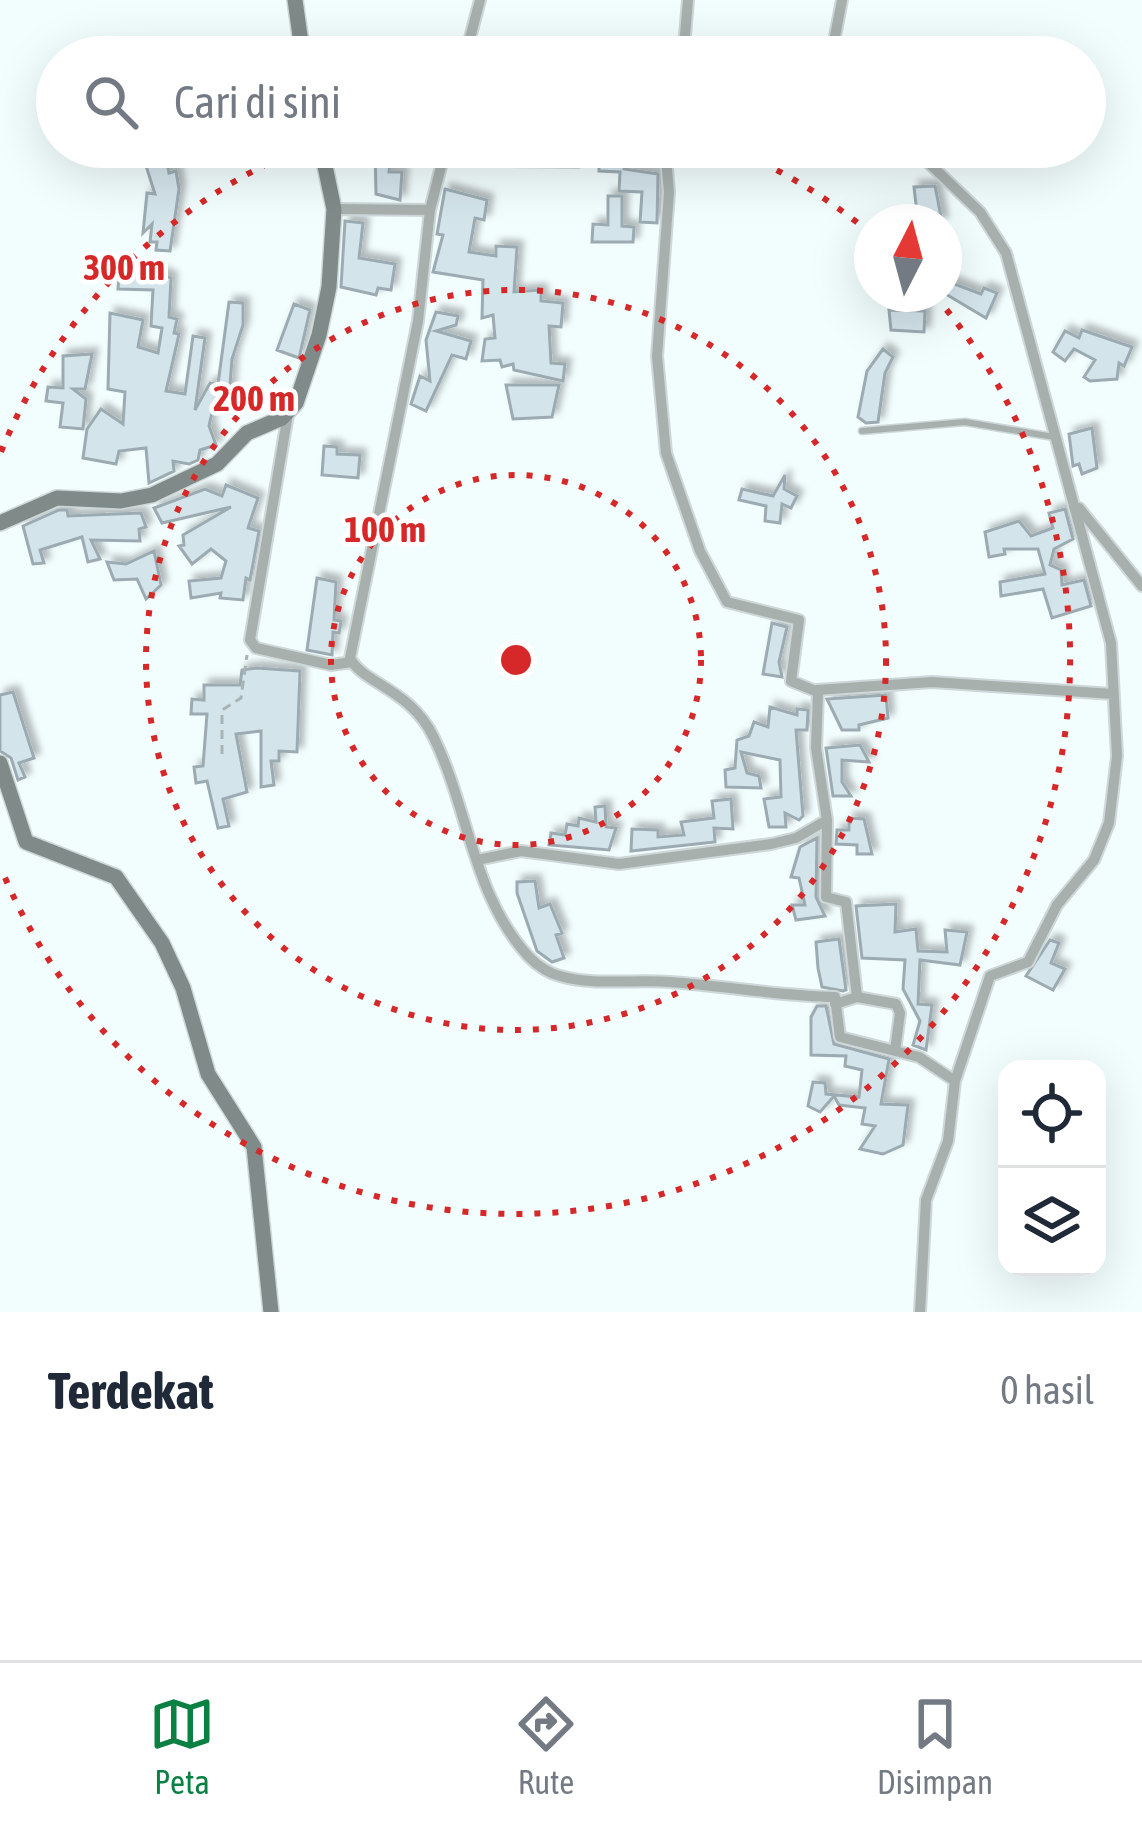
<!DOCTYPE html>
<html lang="id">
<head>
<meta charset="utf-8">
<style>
  :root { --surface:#fff; --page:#f2f2f3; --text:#1f2937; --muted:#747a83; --line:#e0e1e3; --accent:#0b8043 }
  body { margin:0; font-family:"Asap Condensed",sans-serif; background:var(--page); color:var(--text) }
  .controls { position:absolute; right:36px; bottom:36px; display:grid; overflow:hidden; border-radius:24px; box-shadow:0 12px 48px #0002 }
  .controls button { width:108px; height:108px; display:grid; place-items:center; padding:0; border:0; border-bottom:3px solid var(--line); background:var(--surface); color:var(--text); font:60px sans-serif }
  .compass { position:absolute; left:854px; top:204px; width:108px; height:108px; border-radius:50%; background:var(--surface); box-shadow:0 12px 48px #0002; rotate:6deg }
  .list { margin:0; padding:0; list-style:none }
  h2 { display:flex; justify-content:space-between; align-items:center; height:156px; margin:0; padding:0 48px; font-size:51px }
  h2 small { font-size:39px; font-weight:400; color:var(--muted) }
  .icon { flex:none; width:66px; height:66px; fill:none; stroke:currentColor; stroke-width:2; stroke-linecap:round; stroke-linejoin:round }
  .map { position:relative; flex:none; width:1142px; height:1312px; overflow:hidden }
  .search { position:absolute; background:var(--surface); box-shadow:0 12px 48px #0002; left:36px; right:36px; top:36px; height:132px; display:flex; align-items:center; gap:30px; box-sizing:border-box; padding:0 42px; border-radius:66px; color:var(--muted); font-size:45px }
  .sheet { height:348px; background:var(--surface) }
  nav { display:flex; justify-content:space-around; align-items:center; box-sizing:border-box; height:168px; border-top:3px solid var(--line); background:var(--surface); font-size:33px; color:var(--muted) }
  nav a { display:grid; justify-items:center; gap:6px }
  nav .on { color:var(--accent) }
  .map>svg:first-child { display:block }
  .building { fill:#d4e4eb; stroke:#9cabb2; stroke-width:3; filter:url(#shadow) }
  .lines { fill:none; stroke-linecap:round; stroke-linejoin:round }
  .lane-casing { stroke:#ced8d9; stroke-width:9 }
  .street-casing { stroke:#ced8d9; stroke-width:14 }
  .secondary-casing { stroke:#ced8d9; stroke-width:18 }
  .path { stroke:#a9b3b4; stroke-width:3; stroke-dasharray:9 6; stroke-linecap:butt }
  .lane { stroke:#a8b0ae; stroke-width:6 }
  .street { stroke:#a8b0ae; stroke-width:10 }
  .secondary { stroke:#808b89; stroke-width:15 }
  .ring { fill:none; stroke:#d62828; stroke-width:6; stroke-dasharray:6 12 }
  .centre { fill:#d62828; stroke:#fff; stroke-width:6 }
  .ring-label { font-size:36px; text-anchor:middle; font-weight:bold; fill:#d62828; stroke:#fff; stroke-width:9; stroke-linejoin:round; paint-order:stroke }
</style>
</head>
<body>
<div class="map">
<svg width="1142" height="1312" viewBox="0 0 1142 1312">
  <defs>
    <filter id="shadow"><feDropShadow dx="5.5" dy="-5.5" stdDeviation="3" flood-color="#0004"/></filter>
  </defs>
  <rect width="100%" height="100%" fill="#f2fdfe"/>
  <!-- building -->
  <path class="building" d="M140 147H164L169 173 176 171 179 189 170 251 156 250 157 242H150L152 224 143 233 147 193 155 194Z
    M375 147 392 149 389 172H402L400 200 376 194Z
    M599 160 624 161V169L658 174 657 223 640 222 642 192 619 191 620 172 599 171Z
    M935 186 942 222H918L914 187Z
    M445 189 487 200 484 220 475 218 469 252 496 256V246L517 247 514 292 541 290V301L563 303 561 327 549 326 551 363 565 364 563 381 514 370 513 364 502 367 500 360 482 361 485 339 495 338 493 315 482 318 483 280 433 272 443 235 437 234Z
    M608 196H622V226L634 227 633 242H592L593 224 608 225Z
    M345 221 363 223 359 258 395 264 391 290 378 288 376 295 341 287Z
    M151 270 171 278 169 317 177 319 174 333 179 334 166 391 185 394 193 336 205 338 195 410 210 383 218 384 229 302 243 303V325L232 359 228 410 213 408 209 426 216 445 200 450 198 460 189 464 173 461 174 471 149 483 146 448 119 451 116 464 83 458 87 429 101 409 123 424 125 392 108 389 110 313 143 320 138 347 158 353 162 328 151 326 153 290 118 289 119 275 150 277Z
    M944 280 981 294 984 288 997 293 986 318 944 293Z
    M294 304 310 310 299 358 277 350Z
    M889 310 925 311 924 332 891 330Z
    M436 312 458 316 456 325 436 331 471 341 466 359 452 355 426 411 411 404 420 376 430 381 426 340Z
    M1082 330 1132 347 1124 366 1119 363 1117 379 1090 381 1084 377 1095 360 1074 349 1065 361 1053 352 1065 331 1079 338Z
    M883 349 893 357 885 373 878 422 866 423 858 417 867 371Z
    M92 354 85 389H73L86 399 83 429 60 427 63 403 46 401 48 387 63 388V356Z
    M506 385H559L552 417 513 419Z
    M1092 428 1097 468 1082 474 1079 464 1073 466 1069 434Z
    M324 446 337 447V454L360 455 358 478 322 475Z
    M785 475 784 489 797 496 791 508 782 504 780 523 765 521 766 506 739 500 742 489 773 496Z
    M226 485 258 498 248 528 259 531 250 580 246 578 243 600 220 598 221 593 191 598 189 581 221 578 226 561 211 549 192 564 179 546 184 545 183 535 231 507 162 523 154 508 205 489 222 496Z
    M1065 509 1073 539 1054 549 1050 565 1061 570 1062 585 1084 580 1091 606 1052 618 1043 589 1001 596 1000 582 1045 574 1038 549H1004L1005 554 989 557 985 532 1019 521 1031 536 1053 528 1049 513Z
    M59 510H67L68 516 141 513 146 527 139 529 140 541 91 540 100 559 88 562 82 537 40 550 44 563 33 564 23 526Z
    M154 551 161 585 146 599 137 579 114 580 107 562 126 564Z
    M317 578 336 582 334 620 341 621 339 633 333 632 332 655 307 650Z
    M772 623 787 627 779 662 782 677 763 674Z
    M256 668 300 671 297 752 279 751V761H271L274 785 261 787V731L236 734 247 792 223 799 229 826 218 828 207 781 196 783 194 767 203 766 207 714H191L192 699 204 700V685H240L242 670Z
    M13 692 34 758 19 763 25 777 18 780 11 758 0 751V695Z
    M886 695 888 718 859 725V730H842L827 699Z
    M770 707 797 715V709L808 710 807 730H796L803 816 799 820 785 813 786 827H769L764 799 781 797 780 760 741 752 747 773 759 776 761 788 726 787 725 770 735 768 737 740 749 736 754 722 768 727Z
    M860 745 869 762 842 760V782L851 796H833L826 748Z
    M731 799 733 829 714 828 715 842 631 851 632 829 658 830V837L684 835 681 822 714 818 712 801Z
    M605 806 606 827 616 828 609 850 549 845 551 833 565 835 567 824 578 826 579 818 596 822 595 807Z
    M849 818 864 819 872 854H857V845L836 844 837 830H849Z
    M817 838 816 897 825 916 796 920 792 905H805L799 878 791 877 800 847Z
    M535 881 539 908 550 904 562 933 556 935 564 958 552 962 537 951 517 893V882Z
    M896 904 895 932 916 929 918 951 947 952 945 930 967 932 960 965 920 960 918 1004 932 1005 926 1050 913 1045 920 1021 903 989 905 960 862 958 856 906Z
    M839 939 846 990 843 991 822 987 818 968 816 942Z
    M1050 940 1059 943 1051 963 1065 969 1053 990 1026 976Z
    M817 1006H826L834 1044 889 1059 881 1104 908 1105 903 1145 883 1154 860 1149 875 1126 862 1124 865 1108 839 1105 834 1096 820 1112 808 1106 813 1082 825 1083 826 1094 859 1097 862 1070 845 1066 846 1056 811 1055V1017Z"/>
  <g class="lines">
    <defs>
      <path id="lane" d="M862 431 965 422 1054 437"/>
      <path id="street" d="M465 57 480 0
        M675 57 684 47 688 0
        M831 57 842 0
        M912 147 980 212 1006 253 1111 643 1117 756 1109 823 1094 860 1057 905 1028 962 990 976 955 1081 948 1141 926 1200 920 1312
        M443 160 578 162
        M334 209 430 210 446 147
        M430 210 418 321 350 658C363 684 411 689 434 738 468 807 473 897 529 957 537 965 548 973 560 976 593 986 635 979 670 982 726 986 779 996 835 997L840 1037 919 1057 955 1081
        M288 414 250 640 256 648 331 665 352 662
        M1079 508 1142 586
        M817 690 932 682 1113 694
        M827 820 826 897 846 902 857 997
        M477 860 521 851 619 864 771 844 796 838 827 820 816 748 818 692 791 681 799 620 727 602 700 551 666 453 657 356 669 192 665 147
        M835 1004 857 997 896 1004 900 1013 895 1051"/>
      <path id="secondary" d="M295 0 303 57
        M0 523 57 498 121 501 152 495 217 464 247 433 282 418 296 403 319 335 329 287 334 209 321 147
        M0 763 26 842 116 877 162 943 183 988 208 1074 254 1147 271 1312"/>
    </defs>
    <!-- lane casing -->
    <use href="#lane" class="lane-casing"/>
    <!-- street casing -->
    <use href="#street" class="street-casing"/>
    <!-- secondary casing -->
    <use href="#secondary" class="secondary-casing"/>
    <!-- path -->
    <path class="path" d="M222 754V710L241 698 247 655"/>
    <!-- lane -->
    <use href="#lane" class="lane"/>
    <!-- street -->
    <use href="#street" class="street"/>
    <!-- secondary -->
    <use href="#secondary" class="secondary"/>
  </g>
  <!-- distance rings -->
  <g class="ring">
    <circle cx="516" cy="660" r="185"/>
    <circle cx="516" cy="660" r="370"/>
    <path d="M1 452A555 555 0 0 1 304 147M728 147A555 555 0 0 1 869 232M935 296A555 555 0 1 1 1 868"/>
  </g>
  <circle cx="516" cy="660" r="18" class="centre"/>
  <g class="ring-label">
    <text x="124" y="280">300 m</text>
    <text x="254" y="411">200 m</text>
    <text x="385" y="542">100 m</text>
  </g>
</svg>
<div class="controls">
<button><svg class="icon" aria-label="locate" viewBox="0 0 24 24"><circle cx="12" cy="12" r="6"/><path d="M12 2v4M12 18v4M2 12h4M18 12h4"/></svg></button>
<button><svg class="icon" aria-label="layers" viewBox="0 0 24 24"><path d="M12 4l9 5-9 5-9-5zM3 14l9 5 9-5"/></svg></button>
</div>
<svg class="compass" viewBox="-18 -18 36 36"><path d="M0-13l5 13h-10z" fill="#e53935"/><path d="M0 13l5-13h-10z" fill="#747a83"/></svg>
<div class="search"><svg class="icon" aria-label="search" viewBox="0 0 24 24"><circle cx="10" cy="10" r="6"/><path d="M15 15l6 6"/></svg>Cari di sini</div>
</div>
<section class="sheet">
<h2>Terdekat<small>0 hasil</small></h2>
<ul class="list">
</ul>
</section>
<nav>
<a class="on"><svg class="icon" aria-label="map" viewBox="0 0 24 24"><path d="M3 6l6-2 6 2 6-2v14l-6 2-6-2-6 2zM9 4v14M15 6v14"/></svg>Peta</a>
<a><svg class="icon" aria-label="directions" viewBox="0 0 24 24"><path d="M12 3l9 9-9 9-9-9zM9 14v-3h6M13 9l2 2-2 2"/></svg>Rute</a>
<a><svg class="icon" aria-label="saved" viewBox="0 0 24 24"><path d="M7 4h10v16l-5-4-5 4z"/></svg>Disimpan</a>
</nav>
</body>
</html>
